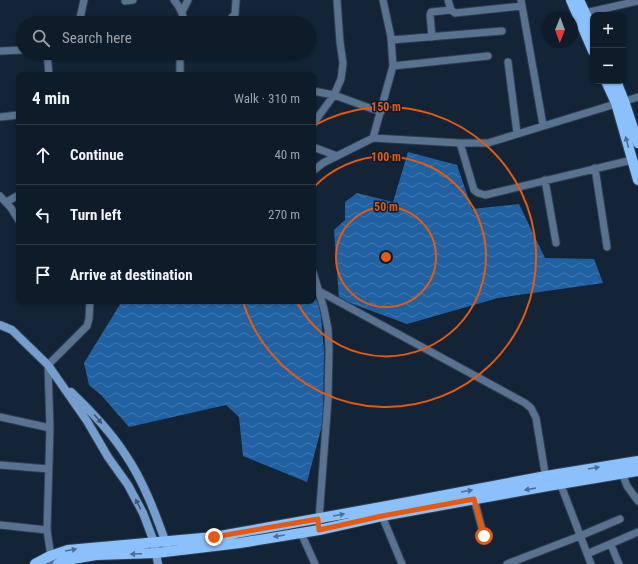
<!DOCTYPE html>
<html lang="en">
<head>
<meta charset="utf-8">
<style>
  :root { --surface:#0e1b29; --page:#1c2835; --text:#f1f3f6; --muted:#9ba1a8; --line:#2e3946 }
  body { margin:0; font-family:"Roboto Condensed",sans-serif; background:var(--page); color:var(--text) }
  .controls { position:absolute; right:12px; top:12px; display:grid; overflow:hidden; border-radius:8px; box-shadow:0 1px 3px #0004 }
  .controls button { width:36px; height:36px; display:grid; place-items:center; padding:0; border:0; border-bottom:1px solid var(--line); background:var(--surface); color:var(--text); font:20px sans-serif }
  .compass { position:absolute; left:542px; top:12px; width:36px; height:36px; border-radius:50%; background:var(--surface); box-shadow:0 1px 3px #0004; rotate:181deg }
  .stop { position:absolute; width:12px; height:12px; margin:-9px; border:3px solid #ea580c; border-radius:50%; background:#fff }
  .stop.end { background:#ea580c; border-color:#fff; box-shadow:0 1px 4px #0008 }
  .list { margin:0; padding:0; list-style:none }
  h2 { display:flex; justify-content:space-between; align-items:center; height:52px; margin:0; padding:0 16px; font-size:17px }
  h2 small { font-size:13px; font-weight:400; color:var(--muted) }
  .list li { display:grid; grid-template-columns:26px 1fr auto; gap:12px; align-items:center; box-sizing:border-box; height:60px; padding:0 16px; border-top:1px solid var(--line) }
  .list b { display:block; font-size:15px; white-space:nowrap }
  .list em { font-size:13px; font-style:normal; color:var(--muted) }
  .icon { flex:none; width:22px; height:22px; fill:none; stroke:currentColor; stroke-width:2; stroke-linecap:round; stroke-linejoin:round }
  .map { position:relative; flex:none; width:638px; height:564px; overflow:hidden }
  .search { position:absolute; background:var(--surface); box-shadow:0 1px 3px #0004; left:16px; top:16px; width:300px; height:44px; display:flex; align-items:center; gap:10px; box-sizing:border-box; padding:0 14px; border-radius:22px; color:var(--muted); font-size:15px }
  .panel { position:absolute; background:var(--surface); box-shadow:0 1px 3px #0004; left:16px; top:72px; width:300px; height:232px; border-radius:8px }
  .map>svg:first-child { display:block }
  .water { fill:url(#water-waves) }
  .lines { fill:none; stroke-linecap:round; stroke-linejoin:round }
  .street-casing { stroke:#2f3f52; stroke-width:9 }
  .secondary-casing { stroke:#2f3f52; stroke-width:10 }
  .primary-casing { stroke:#2f3f52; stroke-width:12 }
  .street { stroke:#58728f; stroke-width:7 }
  .secondary { stroke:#749ecd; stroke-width:8 }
  .primary { stroke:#8ac1fd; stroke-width:10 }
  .oneway { fill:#4a6e95 }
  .oneway2 { fill:#3a5675 }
  .route { stroke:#ea580c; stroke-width:5 }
  .ring { fill:none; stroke:#e8590c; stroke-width:2 }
  .centre { fill:#e8590c; stroke:#0a1b2d; stroke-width:2 }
  .ring-label { font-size:12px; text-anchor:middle; font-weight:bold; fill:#e8590c; stroke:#0a1b2d; stroke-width:3; stroke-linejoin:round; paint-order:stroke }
</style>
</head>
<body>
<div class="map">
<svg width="638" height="564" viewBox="0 0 638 564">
  <defs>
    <pattern id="water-waves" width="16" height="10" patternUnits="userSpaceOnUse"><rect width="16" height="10" fill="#2061a2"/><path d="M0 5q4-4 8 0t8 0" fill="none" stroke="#4078b0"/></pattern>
  </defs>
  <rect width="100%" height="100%" fill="#132437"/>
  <!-- water -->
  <path class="water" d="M408 152 457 165 472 209 519 204 545 258 594 259 603 283 498 298 407 324 339 299 334 230 345 220V202L357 193 393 202Z
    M313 295 320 305 324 351 323 422 307 482 243 456 239 417 226 405 129 427 101 395 89 385 84 363 122 301H313Z"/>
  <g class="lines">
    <defs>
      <path id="street" d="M174 0C179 6 184 15 184 23
        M448 0 451 10 455 13 522 6
        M521 0 543 125
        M125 1 133 0
        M182 12 188 0
        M585 13 638 1
        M79 23 84 0
        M227 23 235 14 236 0
        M432 37 430 15 431 12 451 10
        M391 40 502 31
        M0 51 23 50
        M47 53 49 75
        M180 53V75
        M508 62 517 133
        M393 66 488 56
        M313 91 334 95 381 112
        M0 117 19 115
        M313 124 334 95 341 79 343 63 340 42 337 0
        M373 138 393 66 391 37 383 0
        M460 143 474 190 478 193 485 195 632 160
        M313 147 337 156
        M595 168 607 247
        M313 171 323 163 373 138 460 143H488L638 97
        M545 180 556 243
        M0 196 11 208 19 221
        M6 202 19 195
        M313 272 324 309 328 329 329 349 328 399 319 519V530
        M319 291 525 403 531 408 536 418 546 479
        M0 417 50 428
        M0 465 49 469
        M621 470 627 486 638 501
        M559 480 591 564
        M474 499 484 536
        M382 516 402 564
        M0 525 47 530
        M301 533 315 564
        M611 545 619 564
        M587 554 638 532
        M52 564 47 530 50 428 48 365 87 326 89 319 90 301
        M507 564 580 536 620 519"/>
      <path id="secondary" d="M0 325 12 330 48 365 87 421 108 457 128 485 143 513 154 542 158 564
        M71 392C91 411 110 431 125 454 144 482 156 515 167 546"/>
      <path id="primary" d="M571 0 593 51
        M579 0 593 30
        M606 81 616 103 638 180
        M616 81 624 101 638 143
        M35 564 50 556 68 550 214 537 387 506 546 476 638 461
        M58 564 67 560 96 555 156 553 240 543 319 530 382 516 548 486 638 471"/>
    </defs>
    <!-- street casing -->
    <use href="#street" class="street-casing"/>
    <!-- secondary casing -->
    <use href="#secondary" class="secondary-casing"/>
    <!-- primary casing -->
    <use href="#primary" class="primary-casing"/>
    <!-- street -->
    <use href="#street" class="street"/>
    <!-- secondary -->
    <use href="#secondary" class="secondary"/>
    <!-- primary -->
    <use href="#primary" class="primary"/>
  </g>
  <!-- one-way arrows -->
  <defs><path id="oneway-solid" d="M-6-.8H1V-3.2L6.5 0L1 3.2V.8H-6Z"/></defs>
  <g class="oneway">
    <use href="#oneway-solid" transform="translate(627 142) rotate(-105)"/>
    <use href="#oneway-solid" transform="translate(594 468) rotate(-10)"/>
    <use href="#oneway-solid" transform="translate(530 489) rotate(170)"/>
    <use href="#oneway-solid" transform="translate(467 491) rotate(-10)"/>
    <use href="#oneway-solid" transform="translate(339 515) rotate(-10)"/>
    <use href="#oneway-solid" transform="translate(279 536) rotate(171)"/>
    <use href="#oneway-solid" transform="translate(71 550) rotate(-10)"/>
    <use href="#oneway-solid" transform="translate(136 554) rotate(178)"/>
  </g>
  <g class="oneway2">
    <use href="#oneway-solid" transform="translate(98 419) rotate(50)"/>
    <use href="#oneway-solid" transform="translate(138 504) rotate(-117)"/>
  </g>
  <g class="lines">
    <!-- route -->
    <path class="route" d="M214 537 318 519 319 530 382 516 474 499 484 536"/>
  </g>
  <!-- distance rings -->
  <g class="ring">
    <circle cx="386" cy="257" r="50"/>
    <path d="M313 188A100 100 0 1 1 297 302"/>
    <path d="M313 126A150 150 0 1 1 243 302"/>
  </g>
  <circle cx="386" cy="257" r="6" class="centre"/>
  <g class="ring-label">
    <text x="386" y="111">150 m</text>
    <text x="386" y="161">100 m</text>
    <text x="386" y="211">50 m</text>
  </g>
</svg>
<div class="controls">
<button>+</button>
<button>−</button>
</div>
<svg class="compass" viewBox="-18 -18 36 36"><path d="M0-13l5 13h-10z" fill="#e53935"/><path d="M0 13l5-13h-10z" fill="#9ba1a8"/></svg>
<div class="stop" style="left:484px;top:536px"></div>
<div class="stop end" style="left:214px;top:537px"></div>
<div class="search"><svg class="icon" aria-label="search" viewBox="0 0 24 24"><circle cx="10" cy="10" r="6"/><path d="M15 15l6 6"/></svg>Search here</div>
<section class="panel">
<h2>4 min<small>Walk · 310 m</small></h2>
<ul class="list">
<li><svg class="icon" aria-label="ahead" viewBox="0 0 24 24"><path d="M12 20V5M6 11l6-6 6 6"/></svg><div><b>Continue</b></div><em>40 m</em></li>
<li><svg class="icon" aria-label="left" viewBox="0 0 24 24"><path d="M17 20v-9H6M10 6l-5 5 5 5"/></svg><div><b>Turn left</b></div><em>270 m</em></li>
<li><svg class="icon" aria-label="arrive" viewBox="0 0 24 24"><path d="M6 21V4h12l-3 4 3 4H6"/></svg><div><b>Arrive at destination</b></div></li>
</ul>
</section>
</div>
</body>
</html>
